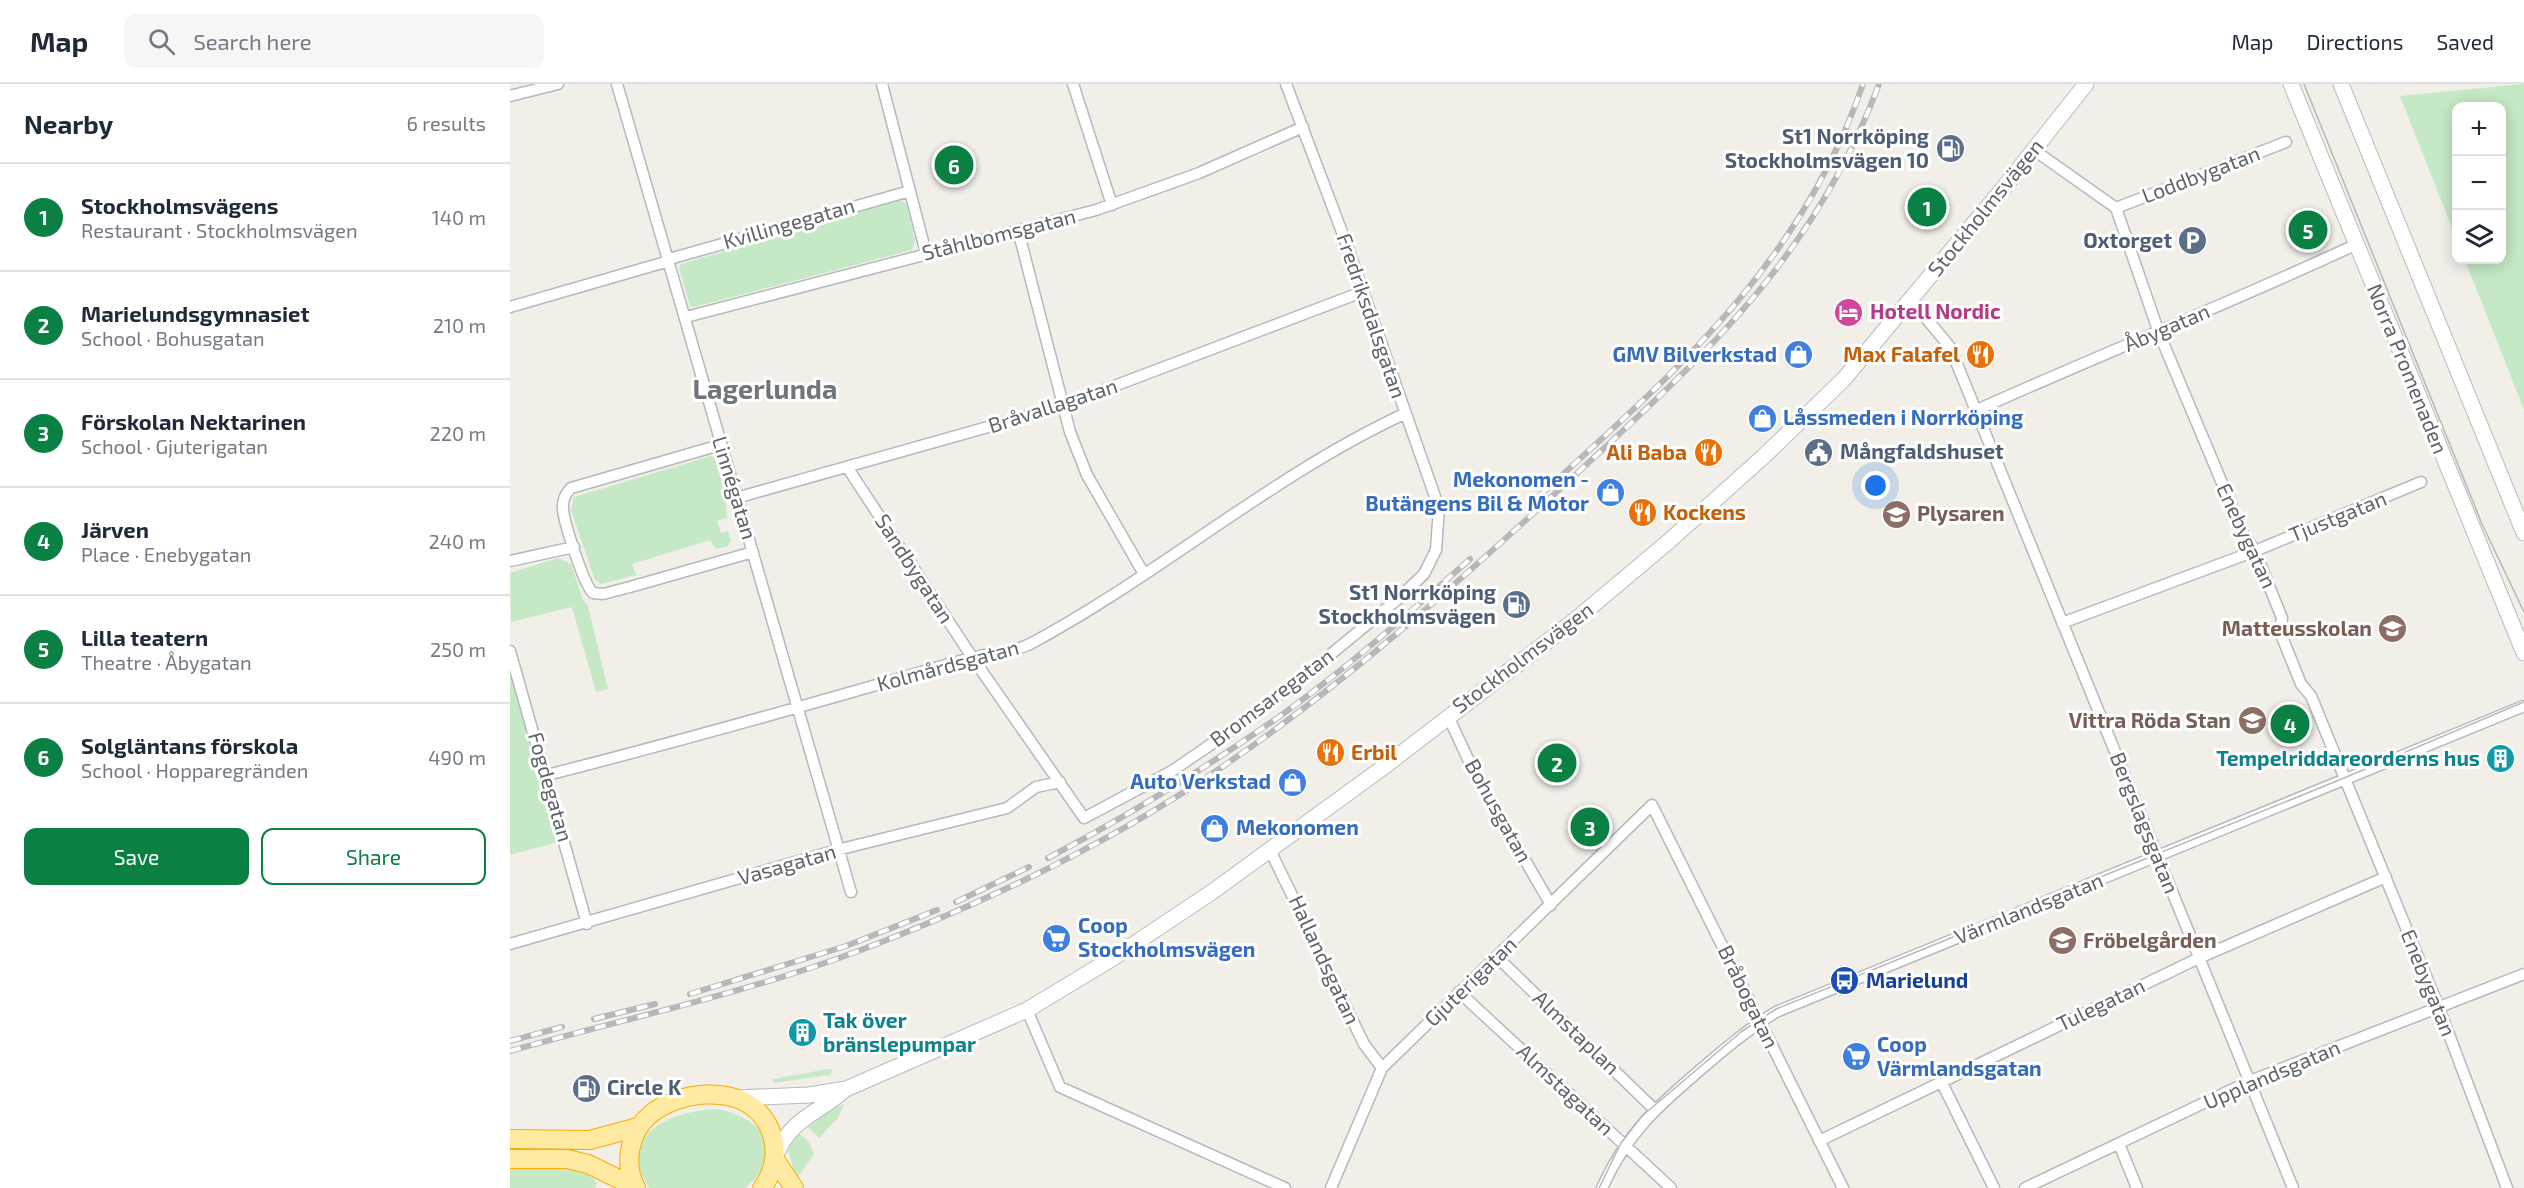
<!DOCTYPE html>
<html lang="en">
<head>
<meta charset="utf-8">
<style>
  :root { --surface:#fff; --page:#f6f6f7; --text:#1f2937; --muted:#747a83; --line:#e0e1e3; --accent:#0b8043 }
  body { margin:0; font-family:"Exo 2",sans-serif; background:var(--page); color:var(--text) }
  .controls { position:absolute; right:18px; top:18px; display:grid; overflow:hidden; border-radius:12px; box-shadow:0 3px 15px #0003 }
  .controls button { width:54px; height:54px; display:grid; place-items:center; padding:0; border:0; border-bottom:2px solid var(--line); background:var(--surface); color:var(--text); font:30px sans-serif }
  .you { position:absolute; left:1366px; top:402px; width:21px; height:21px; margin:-15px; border:4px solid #fff; border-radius:50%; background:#1a73e8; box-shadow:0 0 0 9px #1a73e833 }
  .badge { display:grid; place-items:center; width:39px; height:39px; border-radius:50%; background:var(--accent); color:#fff; font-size:20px; font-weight:700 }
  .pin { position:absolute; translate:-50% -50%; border:3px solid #fff; box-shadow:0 2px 6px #0006 }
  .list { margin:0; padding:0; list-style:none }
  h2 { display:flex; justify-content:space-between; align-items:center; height:78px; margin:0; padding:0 24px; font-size:26px }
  h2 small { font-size:20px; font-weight:400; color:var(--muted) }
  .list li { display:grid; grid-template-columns:39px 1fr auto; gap:18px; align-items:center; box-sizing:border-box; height:108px; padding:0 24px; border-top:2px solid var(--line) }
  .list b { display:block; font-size:22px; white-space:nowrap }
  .list p { margin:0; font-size:20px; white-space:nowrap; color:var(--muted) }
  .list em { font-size:20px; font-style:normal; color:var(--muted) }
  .actions { display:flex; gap:12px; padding:18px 24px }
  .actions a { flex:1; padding:14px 0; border:2px solid var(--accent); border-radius:12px; text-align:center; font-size:21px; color:var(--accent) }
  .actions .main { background:var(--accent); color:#fff }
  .icon { flex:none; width:33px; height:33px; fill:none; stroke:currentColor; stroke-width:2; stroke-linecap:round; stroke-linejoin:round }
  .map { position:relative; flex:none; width:2014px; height:1104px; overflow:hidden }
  header { display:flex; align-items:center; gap:36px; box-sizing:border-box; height:84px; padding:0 30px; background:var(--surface); border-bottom:2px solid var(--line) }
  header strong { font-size:28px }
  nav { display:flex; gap:33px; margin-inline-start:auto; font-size:21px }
  .search { width:420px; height:54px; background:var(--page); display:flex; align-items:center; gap:15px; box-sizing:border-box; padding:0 21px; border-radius:12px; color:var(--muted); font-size:22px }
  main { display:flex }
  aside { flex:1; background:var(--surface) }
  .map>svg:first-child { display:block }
  .green { fill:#c5e8c5 }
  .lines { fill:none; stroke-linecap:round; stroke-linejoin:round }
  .minor-casing { stroke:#b5b8bc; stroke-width:13 }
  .secondary-casing { stroke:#b6babf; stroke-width:17 }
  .trunk-casing { stroke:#f9ab00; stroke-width:20 }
  .minor { stroke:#fff; stroke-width:10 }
  .secondary { stroke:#fff; stroke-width:15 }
  .trunk { stroke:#feeaa1; stroke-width:18 }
  .tram { stroke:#b6b7b8; stroke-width:1.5 }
  .rail-casing { stroke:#b6b7b8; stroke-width:6 }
  .rail { stroke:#fff; stroke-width:4; stroke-dasharray:11; stroke-linecap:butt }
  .labels { text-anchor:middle; stroke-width:6; stroke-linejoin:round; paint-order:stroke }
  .service-label { font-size:21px; font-weight:bold; fill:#4e5e75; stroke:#fff; text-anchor:end }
  .street-label { font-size:21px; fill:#5f6368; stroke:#fff }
  .hotel-label { font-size:21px; font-weight:bold; fill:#b23c85; stroke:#fff; text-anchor:start }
  .shop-label { font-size:21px; font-weight:bold; fill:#366cbe; stroke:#fff; text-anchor:start }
  .food-label { font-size:21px; font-weight:bold; fill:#c56008; stroke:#fff; text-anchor:end }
  .education-label { font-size:21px; font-weight:bold; fill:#785e54; stroke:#fff; text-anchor:start }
  .culture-label { font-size:21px; font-weight:bold; fill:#0d838f; stroke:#fff; text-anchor:end }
  .transit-label { font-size:21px; font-weight:bold; fill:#164399; stroke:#fff; text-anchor:start }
  .district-label { font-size:27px; font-weight:bold; fill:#70757a; stroke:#fff }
</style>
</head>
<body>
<header>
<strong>Map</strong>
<div class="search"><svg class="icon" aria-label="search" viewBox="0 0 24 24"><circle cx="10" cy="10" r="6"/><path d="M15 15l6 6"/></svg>Search here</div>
<nav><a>Map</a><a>Directions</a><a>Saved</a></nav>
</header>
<main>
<aside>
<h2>Nearby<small>6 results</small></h2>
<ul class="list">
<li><span class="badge">1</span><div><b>Stockholmsvägens</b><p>Restaurant · Stockholmsvägen</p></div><em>140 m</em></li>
<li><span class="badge">2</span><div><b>Marielundsgymnasiet</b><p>School · Bohusgatan</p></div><em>210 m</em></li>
<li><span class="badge">3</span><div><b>Förskolan Nektarinen</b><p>School · Gjuterigatan</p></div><em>220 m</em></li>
<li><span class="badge">4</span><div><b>Järven</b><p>Place · Enebygatan</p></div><em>240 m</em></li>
<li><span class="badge">5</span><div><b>Lilla teatern</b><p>Theatre · Åbygatan</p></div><em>250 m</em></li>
<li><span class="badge">6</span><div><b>Solgläntans förskola</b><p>School · Hopparegränden</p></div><em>490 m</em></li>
</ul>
<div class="actions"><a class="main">Save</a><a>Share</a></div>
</aside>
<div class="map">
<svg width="2014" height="1104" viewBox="0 0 2014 1104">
  <rect width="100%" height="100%" fill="#f1efe8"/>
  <!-- green -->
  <path class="green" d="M2014 0V326L1955 176H1992V22H1946V154L1890 12Z
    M388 116 396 119 405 156 402 166 184 223 180 222 169 184 171 180Z
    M201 372 206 375 215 408 217 434 207 437 211 449 218 447 221 456 218 462 206 465 200 456 122 480 126 491 91 500 85 496 61 426 64 413Z
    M48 474 61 480 73 516 78 522 98 605 86 608 62 523 1 538 0 489Z
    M0 567 55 756 0 771Z
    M318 985 323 986 320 991 263 999V995Z
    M334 1020 328 1034 309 1054 297 1042 319 1026Z
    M206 1025C254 1033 278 1068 235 1104H139C105 1050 161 1027 206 1025Z
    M289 1049 299 1058 304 1070 288 1093 284 1087 278 1066Z
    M0 1083C21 1083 74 1080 87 1099L84 1104H0Z"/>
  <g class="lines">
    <defs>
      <path id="minor" d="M107 0 341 808
        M372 0 416 169
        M563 0 602 121
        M0 12 48 0
        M1524 66 1606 124 1649 249 1733 449 1745 467 1772 534 1770 548 1791 600 1801 612 1929 924 1997 1104
        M1606 124 1776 58
        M508 146 560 348 577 391 634 490
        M159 175 400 107
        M1401 216 1440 263 1783 1104
        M0 223 159 177
        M176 233 586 126 689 89 793 43
        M1467 326C1593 269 1721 219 1847 160
        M210 361 61 404C55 410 52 416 53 425 54 439 74 501 83 509L93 510 120 503 243 468
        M337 383 462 573 574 734 662 687 719 648 804 584 888 515 914 490 926 466 929 424 835 156 776 0
        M226 414 549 323 852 208
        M0 477 64 463
        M1552 539 1745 467 1911 398
        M0 567 77 840
        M938 632 964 688 1041 821
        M37 691C159 660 280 626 401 591 422 585 444 578 465 573 482 569 505 568 520 560 649 491 761 392 894 330
        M760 766 854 960 872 984
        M0 860 327 766 497 724 526 703 550 698
        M987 873 1144 1025
        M949 908 1161 1104
        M517 926 550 1003 775 1104
        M1431 997 1484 1104
        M1309 1057 1689 874 1876 793
        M1609 1060 1627 1104
        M821 1104 872 984 1142 721 1333 1104
        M1092 1104C1117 1048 1150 1020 1196 981 1218 962 1241 943 1266 928L2014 622
        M1515 1104 1740 997 2014 890"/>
      <path id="secondary" d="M1781 0 2014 569
        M1831 0 2014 449
        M227 1014 299 1011 336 1005 517 926 603 874 702 808 871 685 1064 537 1158 458 1253 373 1334 295 1492 106 1576 0
        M267 1069C281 1035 308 1029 333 1007"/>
      <path id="trunk" d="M0 1055 80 1056 128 1043
        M0 1075H57L78 1080 125 1103
        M266 1077 284 1104
        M126 1104C118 1088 117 1072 123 1055 136 1018 189 1003 225 1014 265 1027 276 1073 252 1104"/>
    </defs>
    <!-- minor casing -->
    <use href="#minor" class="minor-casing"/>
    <!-- secondary casing -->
    <use href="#secondary" class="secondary-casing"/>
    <!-- trunk casing -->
    <use href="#trunk" class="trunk-casing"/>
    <!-- minor -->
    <use href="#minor" class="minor"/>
    <!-- secondary -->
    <use href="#secondary" class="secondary"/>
    <!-- trunk -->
    <use href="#trunk" class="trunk"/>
    <!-- tram -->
    <path class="tram" d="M1794 0 1972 440 2014 528
      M1089 1104 1111 1059 1132 1032 1231 948 1266 925 1834 694 2014 618"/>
    <defs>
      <path id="rail" d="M1029 412C1165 288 1291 181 1353 0
        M538 774C616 733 691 687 763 637 833 588 897 531 960 475
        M446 818 519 783
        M180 910 336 862 427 826
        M84 935 145 920
        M0 957 52 943
        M0 967C117 934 237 909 351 866 477 818 603 758 715 681 840 596 952 495 1063 393 1194 272 1305 173 1369 0"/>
    </defs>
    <!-- rail casing -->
    <use href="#rail" class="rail-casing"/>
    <!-- rail -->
    <use href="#rail" class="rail"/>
  </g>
  <!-- icons -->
  <defs>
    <symbol id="fuel-disc" viewBox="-11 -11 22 22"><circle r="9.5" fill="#5c6f8a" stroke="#fff"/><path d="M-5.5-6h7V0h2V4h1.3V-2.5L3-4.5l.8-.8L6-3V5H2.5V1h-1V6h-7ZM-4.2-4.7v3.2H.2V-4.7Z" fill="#fff"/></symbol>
    <symbol id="parking-disc" viewBox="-11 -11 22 22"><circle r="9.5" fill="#5c6f8a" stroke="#fff"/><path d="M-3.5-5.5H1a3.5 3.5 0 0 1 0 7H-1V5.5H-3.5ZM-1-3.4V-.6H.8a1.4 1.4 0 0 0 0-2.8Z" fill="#fff"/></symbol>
    <symbol id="hotel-disc" viewBox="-11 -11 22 22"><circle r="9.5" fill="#d1479c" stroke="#fff"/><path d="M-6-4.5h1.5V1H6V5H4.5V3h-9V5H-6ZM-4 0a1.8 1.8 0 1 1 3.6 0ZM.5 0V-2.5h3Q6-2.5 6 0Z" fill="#fff"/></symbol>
    <symbol id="shop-disc" viewBox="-11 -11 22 22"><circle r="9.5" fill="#3f7fe0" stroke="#fff"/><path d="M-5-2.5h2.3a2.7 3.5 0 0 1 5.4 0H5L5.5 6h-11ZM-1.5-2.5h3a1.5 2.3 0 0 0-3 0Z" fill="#fff"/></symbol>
    <symbol id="restaurant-disc" viewBox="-11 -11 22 22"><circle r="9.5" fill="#e8710a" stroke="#fff"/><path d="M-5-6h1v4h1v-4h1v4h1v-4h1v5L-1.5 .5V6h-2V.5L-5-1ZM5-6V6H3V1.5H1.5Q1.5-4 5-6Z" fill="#fff"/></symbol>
    <symbol id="civic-disc" viewBox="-11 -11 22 22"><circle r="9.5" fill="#5c6f8a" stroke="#fff"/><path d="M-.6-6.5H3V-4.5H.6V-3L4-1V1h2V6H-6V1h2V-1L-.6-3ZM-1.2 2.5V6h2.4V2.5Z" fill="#fff"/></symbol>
    <symbol id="school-disc" viewBox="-11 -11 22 22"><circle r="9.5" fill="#8d6e63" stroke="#fff"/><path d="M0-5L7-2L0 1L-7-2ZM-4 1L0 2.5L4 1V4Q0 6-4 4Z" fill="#fff"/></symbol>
    <symbol id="building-disc" viewBox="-11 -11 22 22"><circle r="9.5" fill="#0f9aa8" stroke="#fff"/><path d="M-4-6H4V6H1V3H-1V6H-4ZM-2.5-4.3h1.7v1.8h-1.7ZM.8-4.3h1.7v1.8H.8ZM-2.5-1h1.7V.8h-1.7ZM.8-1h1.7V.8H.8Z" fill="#fff"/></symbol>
    <symbol id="supermarket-disc" viewBox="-11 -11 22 22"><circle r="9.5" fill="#3f7fe0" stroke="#fff"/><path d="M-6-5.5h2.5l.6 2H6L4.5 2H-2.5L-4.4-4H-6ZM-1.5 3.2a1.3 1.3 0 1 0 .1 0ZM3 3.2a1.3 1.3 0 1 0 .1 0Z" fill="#fff"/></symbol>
    <symbol id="bus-disc" viewBox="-11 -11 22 22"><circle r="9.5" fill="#1a4fb4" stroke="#fff"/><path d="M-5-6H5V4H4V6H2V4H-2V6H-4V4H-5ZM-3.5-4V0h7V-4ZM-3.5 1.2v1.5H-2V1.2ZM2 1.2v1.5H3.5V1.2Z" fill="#fff"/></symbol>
  </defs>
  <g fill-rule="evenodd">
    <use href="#fuel-disc" x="1424" y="48" width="33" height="33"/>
    <use href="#parking-disc" x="1666" y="140" width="33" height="33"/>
    <use href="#hotel-disc" x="1322" y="212" width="33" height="33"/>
    <use href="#shop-disc" x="1272" y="254" width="33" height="33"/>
    <use href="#restaurant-disc" x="1454" y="254" width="33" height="33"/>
    <use href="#shop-disc" x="1236" y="318" width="33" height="33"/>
    <use href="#civic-disc" x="1292" y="352" width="33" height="33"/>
    <use href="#restaurant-disc" x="1182" y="352" width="33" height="33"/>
    <use href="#shop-disc" x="1084" y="392" width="33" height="33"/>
    <use href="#restaurant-disc" x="1116" y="412" width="33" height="33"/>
    <use href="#school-disc" x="1370" y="414" width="33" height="33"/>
    <use href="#fuel-disc" x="990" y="504" width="33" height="33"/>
    <use href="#school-disc" x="1866" y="528" width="33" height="33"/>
    <use href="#school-disc" x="1726" y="620" width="33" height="33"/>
    <use href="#restaurant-disc" x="804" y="652" width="33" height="33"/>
    <use href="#building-disc" x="1974" y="658" width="33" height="33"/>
    <use href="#shop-disc" x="766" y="682" width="33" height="33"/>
    <use href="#shop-disc" x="688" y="728" width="33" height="33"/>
    <use href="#supermarket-disc" x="530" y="838" width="33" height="33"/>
    <use href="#school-disc" x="1536" y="840" width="33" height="33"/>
    <use href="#bus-disc" x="1318" y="880" width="33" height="33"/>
    <use href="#building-disc" x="276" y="932" width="33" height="33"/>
    <use href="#supermarket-disc" x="1330" y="956" width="33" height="33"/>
    <use href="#fuel-disc" x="60" y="988" width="33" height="33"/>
  </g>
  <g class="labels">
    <!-- service labels -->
    <g class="service-label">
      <text x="1419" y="60">St1 Norrköping<tspan x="1419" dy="24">Stockholmsvägen 10</tspan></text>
      <text x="1662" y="164">Oxtorget</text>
      <text x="1330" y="375" text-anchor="start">Mångfaldshuset</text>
      <text x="986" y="516">St1 Norrköping<tspan x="986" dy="24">Stockholmsvägen</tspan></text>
      <text x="97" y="1011" text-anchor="start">Circle K</text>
    </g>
    <!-- street labels -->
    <g class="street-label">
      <text transform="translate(1691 91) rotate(-21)" y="7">Loddbygatan</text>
      <text transform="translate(1476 124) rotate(-51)" y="7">Stockholmsvägen</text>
      <text transform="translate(279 140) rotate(-16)" y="7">Kvillingegatan</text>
      <text transform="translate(489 151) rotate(-14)" y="7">Ståhlbomsgatan</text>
      <text transform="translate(861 232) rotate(71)" y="7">Fredriksdalsgatan</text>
      <text transform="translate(1657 244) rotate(-23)" y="7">Åbygatan</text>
      <text transform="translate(1897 285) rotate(68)" y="7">Norra Promenaden</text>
      <text transform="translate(543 322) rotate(-18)" y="7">Bråvallagatan</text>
      <text transform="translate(224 404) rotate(73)" y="7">Linnégatan</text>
      <text transform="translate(1828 433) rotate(-22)" y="7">Tjustgatan</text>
      <text transform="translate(1736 452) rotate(65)" y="7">Enebygatan</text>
      <text transform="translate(404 485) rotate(57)" y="7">Sandbygatan</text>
      <text transform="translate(1013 574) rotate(-37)" y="7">Stockholmsvägen</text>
      <text transform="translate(438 582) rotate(-15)" y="7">Kolmårdsgatan</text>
      <text transform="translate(762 614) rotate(-37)" y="7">Bromsaregatan</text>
      <text transform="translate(40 703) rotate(74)" y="7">Fogdegatan</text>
      <text transform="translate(988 727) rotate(61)" y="7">Bohusgatan</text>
      <text transform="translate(1634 739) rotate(68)" y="7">Bergslagsgatan</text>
      <text transform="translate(277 781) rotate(-16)" y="7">Vasagatan</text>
      <text transform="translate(1519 825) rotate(-22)" y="7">Värmlandsgatan</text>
      <text transform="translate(814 876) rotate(65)" y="7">Hallandsgatan</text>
      <text transform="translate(961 898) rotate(-44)" y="7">Gjuterigatan</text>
      <text transform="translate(1918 899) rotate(68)" y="7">Enebygatan</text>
      <text transform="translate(1238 913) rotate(64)" y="7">Bråbogatan</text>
      <text transform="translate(1591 921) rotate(-26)" y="7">Tulegatan</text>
      <text transform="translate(1066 949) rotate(44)" y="7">Almstaplan</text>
      <text transform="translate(1762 991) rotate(-23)" y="7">Upplandsgatan</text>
      <text transform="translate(1055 1006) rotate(43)" y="7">Almstagatan</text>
    </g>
    <!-- hotel labels -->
    <g class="hotel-label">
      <text x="1360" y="235">Hotell Nordic</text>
    </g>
    <!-- shop labels -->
    <g class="shop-label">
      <text x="1267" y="278" text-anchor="end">GMV Bilverkstad</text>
      <text x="1273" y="341">Låssmeden i Norrköping</text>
      <text x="1079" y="403" text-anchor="end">Mekonomen -<tspan x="1079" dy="24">Butängens Bil &amp; Motor</tspan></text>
      <text x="761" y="705" text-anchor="end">Auto Verkstad</text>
      <text x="726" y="751">Mekonomen</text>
      <text x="568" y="849">Coop<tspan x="568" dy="24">Stockholmsvägen</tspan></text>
      <text x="1367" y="968">Coop<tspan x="1367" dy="24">Värmlandsgatan</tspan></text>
    </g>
    <!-- food labels -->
    <g class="food-label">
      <text x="1450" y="278">Max Falafel</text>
      <text x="1177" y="376">Ali Baba</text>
      <text x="1153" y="436" text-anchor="start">Kockens</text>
      <text x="841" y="676" text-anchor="start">Erbil</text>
    </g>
    <!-- education labels -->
    <g class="education-label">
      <text x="1407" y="437">Plysaren</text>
      <text x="1862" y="552" text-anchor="end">Matteusskolan</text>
      <text x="1721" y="644" text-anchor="end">Vittra Röda Stan</text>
      <text x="1573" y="864">Fröbelgården</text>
    </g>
    <!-- culture labels -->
    <g class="culture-label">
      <text x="1970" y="682">Tempelriddareorderns hus</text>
      <text x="313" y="944" text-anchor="start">Tak över<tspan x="313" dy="24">bränslepumpar</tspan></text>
    </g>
    <!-- transit labels -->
    <g class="transit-label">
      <text x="1356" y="904">Marielund</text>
    </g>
    <!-- district labels -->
    <g class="district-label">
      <text x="255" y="315">Lagerlunda</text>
    </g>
  </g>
</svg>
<div class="controls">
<button>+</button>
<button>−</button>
<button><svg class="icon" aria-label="layers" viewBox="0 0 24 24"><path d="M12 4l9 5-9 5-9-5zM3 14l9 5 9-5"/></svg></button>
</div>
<div class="you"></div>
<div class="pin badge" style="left:1417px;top:123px">1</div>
<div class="pin badge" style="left:1047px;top:679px">2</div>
<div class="pin badge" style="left:1080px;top:743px">3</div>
<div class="pin badge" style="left:1780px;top:640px">4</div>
<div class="pin badge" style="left:1798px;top:146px">5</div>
<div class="pin badge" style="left:444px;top:81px">6</div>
</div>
</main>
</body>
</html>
